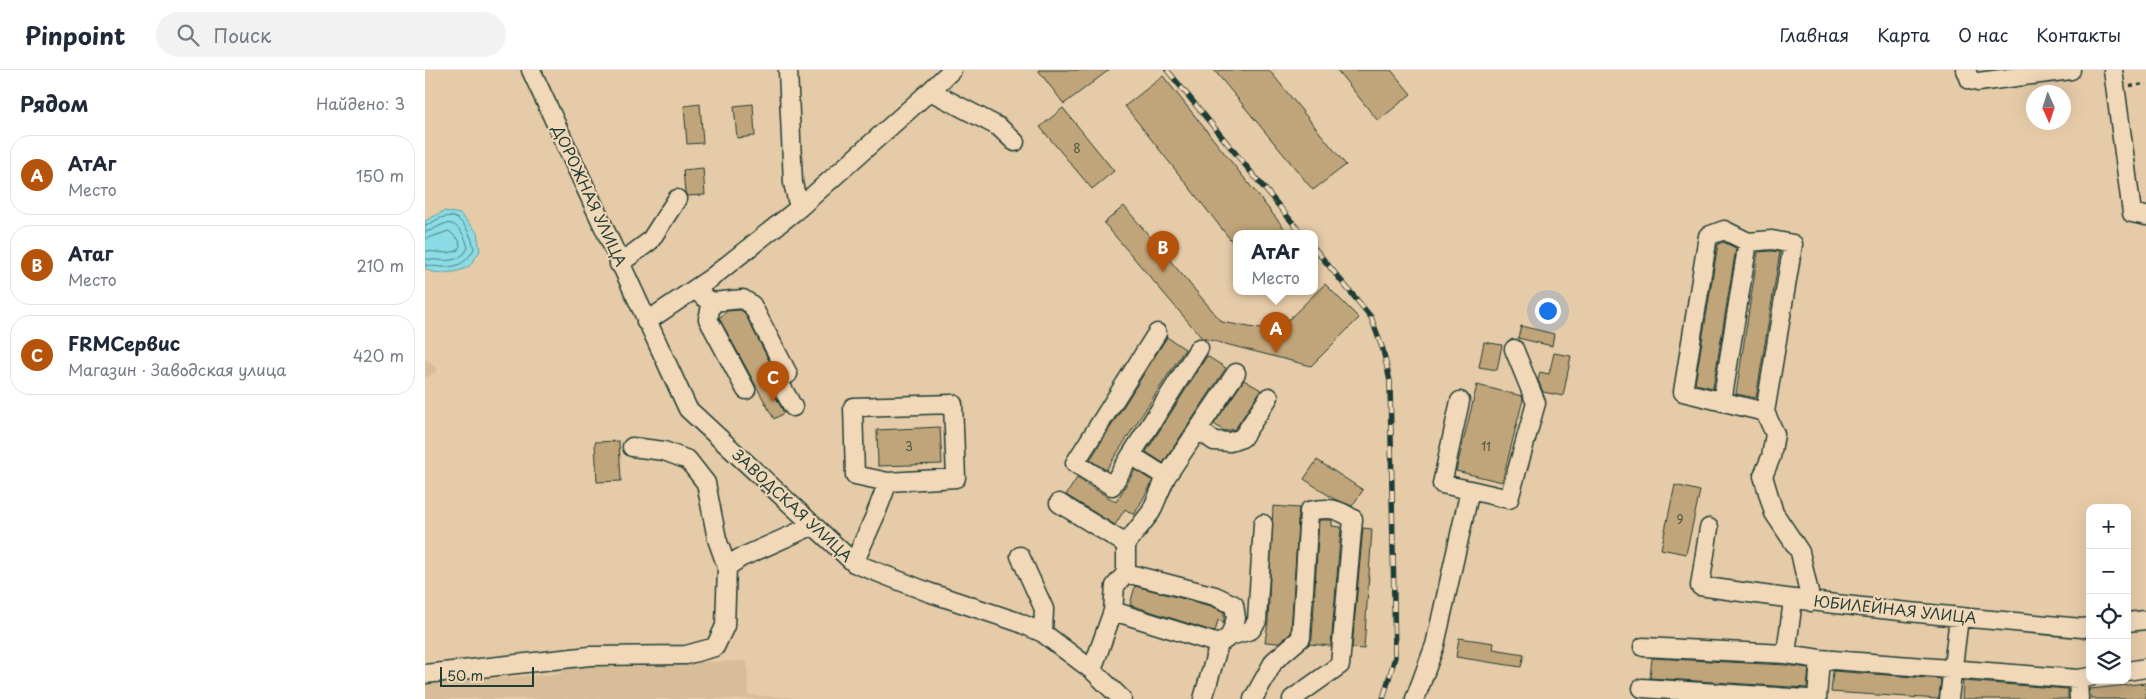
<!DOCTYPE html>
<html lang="ru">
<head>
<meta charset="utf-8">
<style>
  :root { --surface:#fff; --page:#f2f2f3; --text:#1f2937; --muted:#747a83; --line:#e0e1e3; --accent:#b45309 }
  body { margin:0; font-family:"Playpen Sans",sans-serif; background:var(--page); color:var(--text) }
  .controls { position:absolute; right:15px; bottom:15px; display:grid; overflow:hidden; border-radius:10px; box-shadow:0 5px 20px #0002 }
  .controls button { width:45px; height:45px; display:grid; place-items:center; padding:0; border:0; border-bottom:1px solid var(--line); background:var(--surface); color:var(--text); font:25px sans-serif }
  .compass { position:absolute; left:1601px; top:15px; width:45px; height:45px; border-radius:50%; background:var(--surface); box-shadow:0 5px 20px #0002; rotate:177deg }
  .scale { position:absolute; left:15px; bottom:12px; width:94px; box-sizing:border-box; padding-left:5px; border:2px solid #1f3d34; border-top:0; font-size:14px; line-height:18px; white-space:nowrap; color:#1f3d34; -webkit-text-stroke:4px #f1d8b9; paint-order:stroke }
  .you { position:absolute; left:1122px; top:240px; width:18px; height:18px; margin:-12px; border:4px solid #fff; border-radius:50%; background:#1a73e8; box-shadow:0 0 0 8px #1a73e833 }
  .badge { display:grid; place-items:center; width:32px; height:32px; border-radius:50%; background:var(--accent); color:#fff; font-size:16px; font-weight:700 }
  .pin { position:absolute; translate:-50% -41px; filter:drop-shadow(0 1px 2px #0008) }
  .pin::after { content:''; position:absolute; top:26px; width:18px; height:15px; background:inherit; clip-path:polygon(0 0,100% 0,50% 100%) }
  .popup { position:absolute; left:808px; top:160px; width:85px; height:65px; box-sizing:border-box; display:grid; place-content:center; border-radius:10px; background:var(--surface); filter:drop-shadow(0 1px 4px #0005); font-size:16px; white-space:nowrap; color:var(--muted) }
  .popup b { font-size:19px; color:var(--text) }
  .popup::after { content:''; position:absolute; left:50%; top:100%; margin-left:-10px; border:10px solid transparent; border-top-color:var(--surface) }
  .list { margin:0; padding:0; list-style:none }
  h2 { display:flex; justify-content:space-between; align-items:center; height:65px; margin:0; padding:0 20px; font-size:21px }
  h2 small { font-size:16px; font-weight:400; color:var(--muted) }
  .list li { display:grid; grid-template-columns:32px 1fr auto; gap:15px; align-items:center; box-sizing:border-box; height:80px; margin:0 10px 10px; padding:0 10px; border:1px solid var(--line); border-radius:20px }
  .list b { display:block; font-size:19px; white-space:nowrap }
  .list p { margin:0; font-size:16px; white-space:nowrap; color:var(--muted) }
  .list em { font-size:16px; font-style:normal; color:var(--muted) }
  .icon { flex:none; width:28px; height:28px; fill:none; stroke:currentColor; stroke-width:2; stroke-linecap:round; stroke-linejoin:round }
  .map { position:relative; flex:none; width:1721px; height:629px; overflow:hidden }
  header { display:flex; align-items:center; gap:30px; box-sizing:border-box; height:70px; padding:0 25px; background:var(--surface); border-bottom:1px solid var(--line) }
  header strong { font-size:24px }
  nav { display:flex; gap:28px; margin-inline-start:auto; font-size:18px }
  .search { width:350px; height:45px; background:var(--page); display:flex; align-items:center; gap:12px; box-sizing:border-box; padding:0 18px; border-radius:28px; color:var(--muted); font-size:19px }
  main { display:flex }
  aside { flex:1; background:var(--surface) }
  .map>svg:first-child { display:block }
  .built { fill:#d7bd98 }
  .water { fill:#8bdce4; stroke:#609c9e }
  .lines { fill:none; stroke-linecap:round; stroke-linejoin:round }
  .shore { stroke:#4a7d7a; stroke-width:1 }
  .building { fill:#c1a57a; stroke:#1f3d34 }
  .minor-casing { stroke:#1f3d34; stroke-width:21 }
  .path { stroke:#1f3d34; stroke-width:2.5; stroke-dasharray:4 4; stroke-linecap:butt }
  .minor { stroke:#f1d8b9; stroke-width:18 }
  .rail-casing { stroke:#1f3d34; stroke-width:5.5 }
  .rail { stroke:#f1d8b9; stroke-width:4; stroke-dasharray:11; stroke-linecap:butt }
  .labels { text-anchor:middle; stroke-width:4; stroke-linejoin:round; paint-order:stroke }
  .number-label { font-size:12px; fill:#485746 }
  .street-label { font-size:15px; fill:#1f3d34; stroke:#f1d8b9 }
</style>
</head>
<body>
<header>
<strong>Pinpoint</strong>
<div class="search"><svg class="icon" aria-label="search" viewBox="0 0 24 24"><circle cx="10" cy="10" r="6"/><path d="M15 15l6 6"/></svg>Поиск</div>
<nav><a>Главная</a><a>Карта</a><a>О нас</a><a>Контакты</a></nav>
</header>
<main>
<aside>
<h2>Рядом<small>Найдено: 3</small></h2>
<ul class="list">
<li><span class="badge">A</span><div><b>АтАг</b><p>Место</p></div><em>150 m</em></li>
<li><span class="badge">B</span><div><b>Атаг</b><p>Место</p></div><em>210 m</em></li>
<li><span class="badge">C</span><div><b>FRMСервис</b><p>Магазин · Заводская улица</p></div><em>420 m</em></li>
</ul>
</aside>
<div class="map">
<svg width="1721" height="629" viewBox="0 0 1721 629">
  <rect width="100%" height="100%" fill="#e6cba8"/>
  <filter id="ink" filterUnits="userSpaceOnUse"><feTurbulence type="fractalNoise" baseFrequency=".02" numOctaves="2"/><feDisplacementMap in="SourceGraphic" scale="10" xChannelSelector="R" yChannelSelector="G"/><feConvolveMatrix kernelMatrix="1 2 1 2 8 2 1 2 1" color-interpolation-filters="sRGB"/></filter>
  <g filter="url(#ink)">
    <!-- built -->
    <path class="built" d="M0 288 13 300 0 309Z
      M322 591 324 625 384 629H0V612L135 604 143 596Z"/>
    <!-- water -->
    <path class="water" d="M19 141 35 144 52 162 55 181C51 186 47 194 43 197 33 203 9 206 0 198V151Z"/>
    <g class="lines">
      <!-- shore -->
      <path class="shore" d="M0 155C7 154 12 148 19 147 37 142 47 166 49 179 37 201 21 198 0 195
        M0 162C8 161 12 156 19 154 33 150 41 168 43 178 33 195 17 190 0 189
        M0 169 24 161 34 170 35 176 32 181 23 183 0 181"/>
    </g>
    <!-- building -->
    <path class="building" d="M613 0H684L639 34Z
      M789 0H844L921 95 888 120Z
      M912 0H966L986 24 953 51Z
      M738 6 859 158 852 164H812V178L700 36Z
      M275 34 278 73 262 74 259 36Z
      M328 34 330 66 312 68 309 36Z
      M638 38 689 101 667 119 615 57Z
      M278 98 280 125 262 126 260 122 258 100Z
      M699 136 797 252 851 262 900 214 934 248 886 296 777 268 679 153Z
      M1298 172 1311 178 1288 318 1270 314 1293 174Z
      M1346 181 1355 182 1331 328 1311 324 1333 182Z
      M315 240 319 242 349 300 342 305V310L359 343 349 349 294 248 302 241Z
      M1096 256 1129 264 1127 276 1093 268Z
      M742 267 760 279 681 400 665 390Z
      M1059 272 1077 275 1072 300 1054 297Z
      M1129 283 1146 286 1138 326 1118 322 1113 310 1115 302 1124 304Z
      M782 286 801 298 738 393 721 382Z
      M819 310 836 320 810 359 799 361 789 354Z
      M1052 315 1097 326 1098 329 1077 412 1031 401Z
      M515 357 517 394 453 396 452 360Z
      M194 371 196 411 172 412 170 372Z
      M892 390 938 420 927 436 909 429 879 409Z
      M710 400 728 411 709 445 700 439 690 455 641 425 652 408 691 432Z
      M1250 415 1275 421 1261 484 1236 479Z
      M848 436 874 438 866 563 854 573 840 572 843 552Z
      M894 450H907V456L916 457 906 576 884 574 887 569Z
      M938 458 947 459 939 579 927 578Z
      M710 516 786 536 799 542V552L793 550 790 562 705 535Z
      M1034 568 1069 573 1068 579 1099 584 1096 597 1031 587Z
      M1227 588 1360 595 1384 598 1382 618 1225 608Z
      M1408 601 1516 609 1514 629 1406 622Z
      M1538 611 1643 619V629H1537Z
      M1721 613V629H1666L1665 619Z"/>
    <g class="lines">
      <defs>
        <path id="minor" d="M106 0 263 339 429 493 503 522 593 552 618 563 667 600 697 629
          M363 0 368 113 374 138
          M1541 0 1545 10 1553 12 1646 0
          M1688 0 1707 143 1721 146
          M505 21 527 0
          M194 194 225 171 252 129
          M277 226 287 232 283 249 321 320
          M287 232 318 229 327 235 363 304 353 310 368 337
          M221 252 286 208 374 138 505 21 574 57 590 72
          M1297 332 1323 172
          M1340 342 1258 322 1283 166 1299 160 1323 172 1347 170 1368 174 1340 342 1350 364 1346 387 1338 406 1349 443 1375 482 1386 532
          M774 360 789 371 805 372 817 368 844 327
          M207 377 239 381 263 390 281 413 292 469 302 497
          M706 385 774 278
          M741 407 811 303
          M1045 420 1084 429 1111 333 1089 279
          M634 433 701 474
          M1284 458 1275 516C1402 535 1529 547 1657 558L1665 557
          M595 486 619 539 618 563
          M429 493 450 446 463 412 531 408 528 334 428 337 430 405 463 412
          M701 503V474L726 442 741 407 706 385 687 416 650 393 732 263
          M1702 552 1721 550
          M794 574 688 541 690 516 701 503 790 526 809 535 811 548 805 566
          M1218 577 1361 584 1395 589 1653 609 1665 607
          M1361 584 1368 530
          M667 600 688 541
          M1702 601 1721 598
          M0 604 165 586 261 585 290 577 300 556 302 497 315 488 387 456
          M1653 609 1654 629
          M1217 618 1382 629
          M778 629 794 574 805 566 826 560 832 551 838 454
          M828 629 849 591 876 568 884 441C903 437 912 438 928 449L915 595 867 629
          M990 629 1010 575 1045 420 1017 414 1035 331
          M1392 629 1395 589
          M1524 629 1534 548"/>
      </defs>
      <!-- minor casing -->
      <use href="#minor" class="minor-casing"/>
      <!-- path -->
      <path class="path" d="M1705 16 1721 14"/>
      <!-- minor -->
      <use href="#minor" class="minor"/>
      <defs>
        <path id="rail" d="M742 0 877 164
          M890 179 946 247 958 280 965 311 970 587 958 629"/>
      </defs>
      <!-- rail casing -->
      <use href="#rail" class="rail-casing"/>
      <!-- rail -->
      <use href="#rail" class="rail"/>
    </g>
  </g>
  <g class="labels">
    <!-- number labels -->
    <g class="number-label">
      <text x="652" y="83">8</text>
      <text x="484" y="381">3</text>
      <text x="1061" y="381">11</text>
      <text x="1255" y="454">9</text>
    </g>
    <!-- street labels -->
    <g class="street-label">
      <text transform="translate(164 126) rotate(65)" y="5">ДОРОЖНАЯ УЛИЦА</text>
      <text transform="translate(367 436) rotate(43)" y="5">ЗАВОДСКАЯ УЛИЦА</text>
      <text transform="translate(1470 540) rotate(6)" y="5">ЮБИЛЕЙНАЯ УЛИЦА</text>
    </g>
  </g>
</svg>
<div class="controls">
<button>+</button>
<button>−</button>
<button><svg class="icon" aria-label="locate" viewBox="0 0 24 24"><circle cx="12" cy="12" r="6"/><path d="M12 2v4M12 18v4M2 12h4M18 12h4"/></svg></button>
<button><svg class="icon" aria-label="layers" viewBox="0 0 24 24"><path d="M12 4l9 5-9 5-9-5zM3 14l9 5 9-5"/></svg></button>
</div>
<svg class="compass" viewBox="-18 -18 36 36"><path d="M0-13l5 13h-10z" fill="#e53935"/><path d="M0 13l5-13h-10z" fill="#747a83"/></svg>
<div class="scale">50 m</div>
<div class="you"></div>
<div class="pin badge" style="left:851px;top:283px">A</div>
<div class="popup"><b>АтАг</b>Место</div>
<div class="pin badge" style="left:738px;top:202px">B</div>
<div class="pin badge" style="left:348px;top:332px">C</div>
</div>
</main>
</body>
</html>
